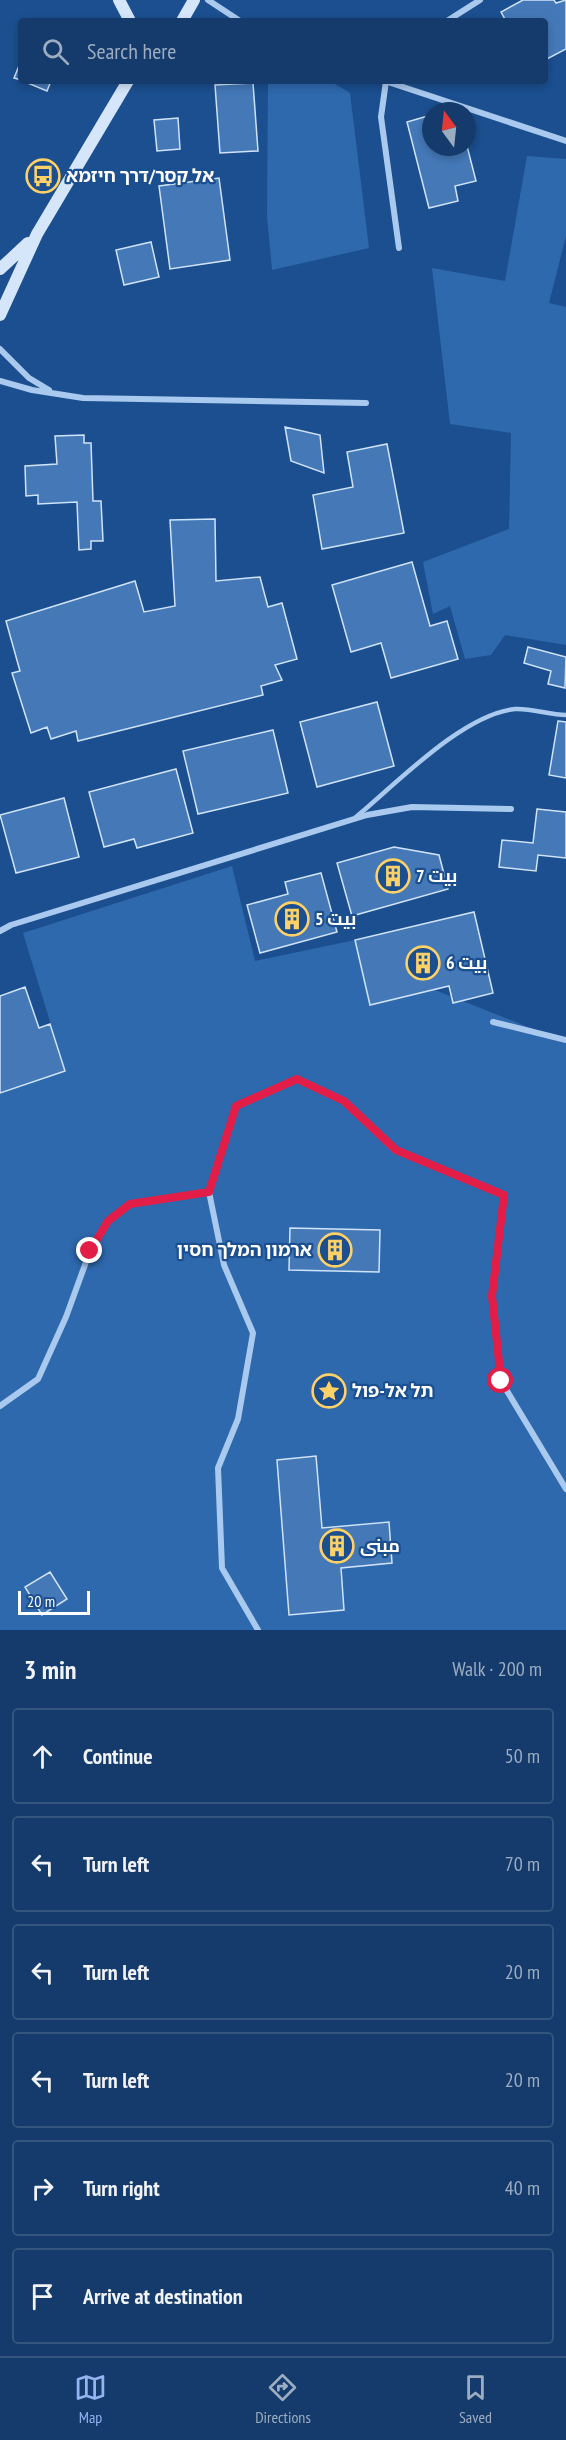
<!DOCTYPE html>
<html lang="en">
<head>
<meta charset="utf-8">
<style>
  :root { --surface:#143b6b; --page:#214673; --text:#f1f3f6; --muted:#9dadc1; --line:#33557e; --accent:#95b2f1 }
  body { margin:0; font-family:"PT Sans Narrow",Cairo,"Noto Sans Hebrew",sans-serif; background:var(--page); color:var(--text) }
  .compass { position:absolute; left:422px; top:102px; width:54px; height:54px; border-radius:50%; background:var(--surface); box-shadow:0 3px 9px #0003; rotate:345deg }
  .scale { position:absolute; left:18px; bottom:15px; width:72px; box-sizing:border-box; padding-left:6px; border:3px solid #fff; border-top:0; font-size:16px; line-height:21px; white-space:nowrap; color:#fff; -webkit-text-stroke:4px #1b4f8f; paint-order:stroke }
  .stop { position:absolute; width:18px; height:18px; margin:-14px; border:4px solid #e11d48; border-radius:50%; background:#fff }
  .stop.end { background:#e11d48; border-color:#fff; box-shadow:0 2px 6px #0008 }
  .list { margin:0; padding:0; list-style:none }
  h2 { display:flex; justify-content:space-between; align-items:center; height:78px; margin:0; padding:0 24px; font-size:26px }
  h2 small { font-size:20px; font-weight:400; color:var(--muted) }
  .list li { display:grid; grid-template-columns:39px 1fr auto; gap:18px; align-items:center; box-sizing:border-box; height:96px; margin:0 12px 12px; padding:0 12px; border:2px solid var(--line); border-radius:6px }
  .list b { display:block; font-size:22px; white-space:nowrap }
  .list em { font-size:20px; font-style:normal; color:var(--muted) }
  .icon { flex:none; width:33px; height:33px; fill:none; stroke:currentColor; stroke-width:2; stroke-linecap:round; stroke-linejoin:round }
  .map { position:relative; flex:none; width:566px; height:1630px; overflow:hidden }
  .search { position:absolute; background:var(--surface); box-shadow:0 3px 9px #0003; left:18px; right:18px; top:18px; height:66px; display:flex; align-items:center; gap:15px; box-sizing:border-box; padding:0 21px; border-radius:6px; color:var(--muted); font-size:22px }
  .sheet { height:726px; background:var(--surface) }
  nav { display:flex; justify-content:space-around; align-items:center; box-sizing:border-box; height:84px; border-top:2px solid var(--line); background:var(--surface); font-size:16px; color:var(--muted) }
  nav a { display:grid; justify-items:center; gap:3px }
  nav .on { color:var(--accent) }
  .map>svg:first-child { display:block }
  .green { fill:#2e69ad }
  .building { fill:#4478b7; stroke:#cfe3fa; stroke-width:1.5 }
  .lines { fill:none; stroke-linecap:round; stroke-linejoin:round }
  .lane { stroke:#a9c9ee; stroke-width:4.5 }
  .street { stroke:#a9c9ee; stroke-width:6 }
  .secondary { stroke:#d6e6fa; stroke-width:12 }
  .route { stroke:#e11d48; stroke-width:8 }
  .labels { text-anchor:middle; stroke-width:4.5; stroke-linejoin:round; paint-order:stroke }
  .poi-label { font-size:18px; font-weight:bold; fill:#fff; stroke:#1b4f8f; text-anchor:start }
</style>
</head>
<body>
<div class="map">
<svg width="566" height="1630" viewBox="0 0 566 1630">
  <rect width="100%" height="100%" fill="#1b4f8f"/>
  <!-- green -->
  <path class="green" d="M268 81H330L350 93 369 248 272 270 267 216Z
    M527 156 566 159V236L549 303 566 307V645L505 635 491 655 465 659 450 606 433 614 423 562 509 529 511 433 450 424 432 268 505 281Z
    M232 866 255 961 355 940 370 1005 435 990 566 1042V1630H0V1093L65 1071 23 933Z"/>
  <!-- building -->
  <path class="building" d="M523 0H554L556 3 566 0V49L545 60V21H506L501 12Z
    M21 61V80L14 78Z
    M23 81H51L47 91Z
    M253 83 258 151 220 153 215 85Z
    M431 115V147L467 146 476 181 455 186 458 201 429 208 407 122Z
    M178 118 180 149 157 151 154 120Z
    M219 178 230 260 170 269 159 186Z
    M151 242 159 277 124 285 116 250Z
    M285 427 320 435 324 473 291 461Z
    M84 435V443H91L93 501H101L103 541H91V549L79 550 77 502 38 504V495L26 496 25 466 57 464 55 436Z
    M387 444 404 533 322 549 313 495 353 487 347 452Z
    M215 519 216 581 260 577 268 607 282 603 297 659 275 665 282 680 261 686 263 695 78 741 76 731 51 739 47 727 31 733 12 673 20 671 6 621 135 581 144 612 175 606 170 520Z
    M412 562 430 626 447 621 458 659 391 678 381 643 351 652 332 585Z
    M528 647 566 657 565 688 548 684 551 671 524 663Z
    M377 702 394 766 317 787 300 722Z
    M558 721 566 722V778L549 775Z
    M558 721 566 722V778L549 775Z
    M273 730 288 793 198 814 183 751Z
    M176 769 193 833 137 848 134 839 104 847 89 792Z
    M64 798 79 857 16 873 0 815Z
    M537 809 566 812V858L538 855 536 871 499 867 502 840 533 843Z
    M537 809 566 812V858L538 855 536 871 499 867 502 840 533 843Z
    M394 847 439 855 448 889 352 916 337 863Z
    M321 873 337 932 260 953 247 905 288 894 285 882Z
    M321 873 337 932 260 953 247 905 288 894 285 882Z
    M474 912 493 993 453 1003 449 986 370 1005 355 940Z
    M474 912 493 993 453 1003 449 986 370 1005 355 940Z
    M25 987 39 1028 50 1024 65 1071 0 1093V996Z
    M25 987 39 1028 50 1024 65 1071 0 1093V996Z
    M290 1228 380 1230 379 1272 289 1270Z
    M316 1456 322 1528 389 1522 392 1563 341 1568 344 1610 289 1615 277 1460Z
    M50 1572 67 1599 42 1615 25 1587Z"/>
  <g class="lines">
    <!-- lane -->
    <path class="lane" d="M356 817C396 784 463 714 515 709 531 708 550 715 566 715"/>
    <!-- street -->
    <path class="street" d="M208 0 240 21
      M447 21 480 0
      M385 81 566 141
      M386 81 381 117 399 248
      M0 349 29 378 49 390
      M0 381 32 390 83 398 366 403
      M0 931 11 925 367 815 412 807 511 809
      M493 1022 566 1040
      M0 1406 38 1379 66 1317 90 1251 108 1221 130 1204 209 1192
      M258 1630 222 1568 218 1468 238 1419 253 1333 224 1265 209 1192 236 1106 297 1079 344 1101 395 1150 504 1195 492 1296 501 1381 566 1489"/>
    <!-- secondary -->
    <path class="secondary" d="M119 0 130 21
      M182 21 194 0
      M0 269 28 243
      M0 315 37 234 128 81"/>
  </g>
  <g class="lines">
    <!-- route -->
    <path class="route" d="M90 1251 108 1221 130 1204 209 1192 236 1106 297 1079 344 1101 396 1150 504 1195 492 1296 501 1381"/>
  </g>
  <!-- icons -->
  <defs>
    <symbol id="bus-ring" viewBox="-11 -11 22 22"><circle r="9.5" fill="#1b4f8f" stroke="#ffd166" stroke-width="1.5"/><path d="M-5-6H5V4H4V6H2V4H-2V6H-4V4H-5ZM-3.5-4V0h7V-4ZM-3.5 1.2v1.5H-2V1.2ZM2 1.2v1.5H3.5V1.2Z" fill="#ffd166"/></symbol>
    <symbol id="building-ring" viewBox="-11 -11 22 22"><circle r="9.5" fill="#1b4f8f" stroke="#ffd166" stroke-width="1.5"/><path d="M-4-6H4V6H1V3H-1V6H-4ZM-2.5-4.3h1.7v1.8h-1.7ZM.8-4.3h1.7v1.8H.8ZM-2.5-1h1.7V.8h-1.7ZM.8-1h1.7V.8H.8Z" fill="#ffd166"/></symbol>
    <symbol id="sight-ring" viewBox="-11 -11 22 22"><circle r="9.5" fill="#1b4f8f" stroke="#ffd166" stroke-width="1.5"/><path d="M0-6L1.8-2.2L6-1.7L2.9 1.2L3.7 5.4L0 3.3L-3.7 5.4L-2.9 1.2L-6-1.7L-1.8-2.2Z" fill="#ffd166"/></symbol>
  </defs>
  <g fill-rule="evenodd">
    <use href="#bus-ring" x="24" y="157" width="38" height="38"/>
    <use href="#building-ring" x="374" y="857" width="38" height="38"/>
    <use href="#building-ring" x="273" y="900" width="38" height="38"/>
    <use href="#building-ring" x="404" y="944" width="38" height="38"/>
    <use href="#building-ring" x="316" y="1231" width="38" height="38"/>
    <use href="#sight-ring" x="310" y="1372" width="38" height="38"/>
    <use href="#building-ring" x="318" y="1527" width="38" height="38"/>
  </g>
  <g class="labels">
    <!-- poi labels -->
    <g class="poi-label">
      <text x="66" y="182">אל קסר/דרך חיזמא</text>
      <text x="416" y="882">بيت 7</text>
      <text x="315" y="925">بيت 5</text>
      <text x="446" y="969">بيت 6</text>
      <text x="312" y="1256" text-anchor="end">ארמון המלך חסין</text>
      <text x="352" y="1397">תל אל-פול</text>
      <text x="360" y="1552">مبنى</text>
    </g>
  </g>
</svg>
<svg class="compass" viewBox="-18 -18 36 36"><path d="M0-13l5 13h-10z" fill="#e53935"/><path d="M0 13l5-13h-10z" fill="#9dadc1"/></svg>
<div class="scale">20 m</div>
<div class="stop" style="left:501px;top:1381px"></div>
<div class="stop end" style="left:90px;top:1251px"></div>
<div class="search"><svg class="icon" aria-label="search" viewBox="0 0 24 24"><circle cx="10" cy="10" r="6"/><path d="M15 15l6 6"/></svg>Search here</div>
</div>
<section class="sheet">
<h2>3 min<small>Walk · 200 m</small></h2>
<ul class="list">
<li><svg class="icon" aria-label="ahead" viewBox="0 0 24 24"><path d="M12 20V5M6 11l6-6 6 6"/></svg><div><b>Continue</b></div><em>50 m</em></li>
<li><svg class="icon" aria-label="left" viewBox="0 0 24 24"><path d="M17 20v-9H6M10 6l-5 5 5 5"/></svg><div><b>Turn left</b></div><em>70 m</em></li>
<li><svg class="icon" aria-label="left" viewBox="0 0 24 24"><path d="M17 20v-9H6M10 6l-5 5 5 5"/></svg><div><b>Turn left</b></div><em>20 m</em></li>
<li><svg class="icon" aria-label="left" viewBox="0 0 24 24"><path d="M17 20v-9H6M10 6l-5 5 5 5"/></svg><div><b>Turn left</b></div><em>20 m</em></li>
<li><svg class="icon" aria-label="right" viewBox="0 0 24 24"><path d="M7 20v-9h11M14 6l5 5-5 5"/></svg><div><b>Turn right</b></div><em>40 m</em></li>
<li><svg class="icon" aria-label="arrive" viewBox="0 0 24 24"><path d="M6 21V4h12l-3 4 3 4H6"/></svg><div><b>Arrive at destination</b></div></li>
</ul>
</section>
<nav>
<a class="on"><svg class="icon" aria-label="map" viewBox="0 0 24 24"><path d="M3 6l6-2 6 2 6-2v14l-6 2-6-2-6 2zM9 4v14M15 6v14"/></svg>Map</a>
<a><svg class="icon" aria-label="directions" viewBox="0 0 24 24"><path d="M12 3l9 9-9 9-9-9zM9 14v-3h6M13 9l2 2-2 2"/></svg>Directions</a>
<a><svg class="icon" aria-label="saved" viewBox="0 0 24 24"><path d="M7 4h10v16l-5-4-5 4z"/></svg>Saved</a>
</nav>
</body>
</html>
